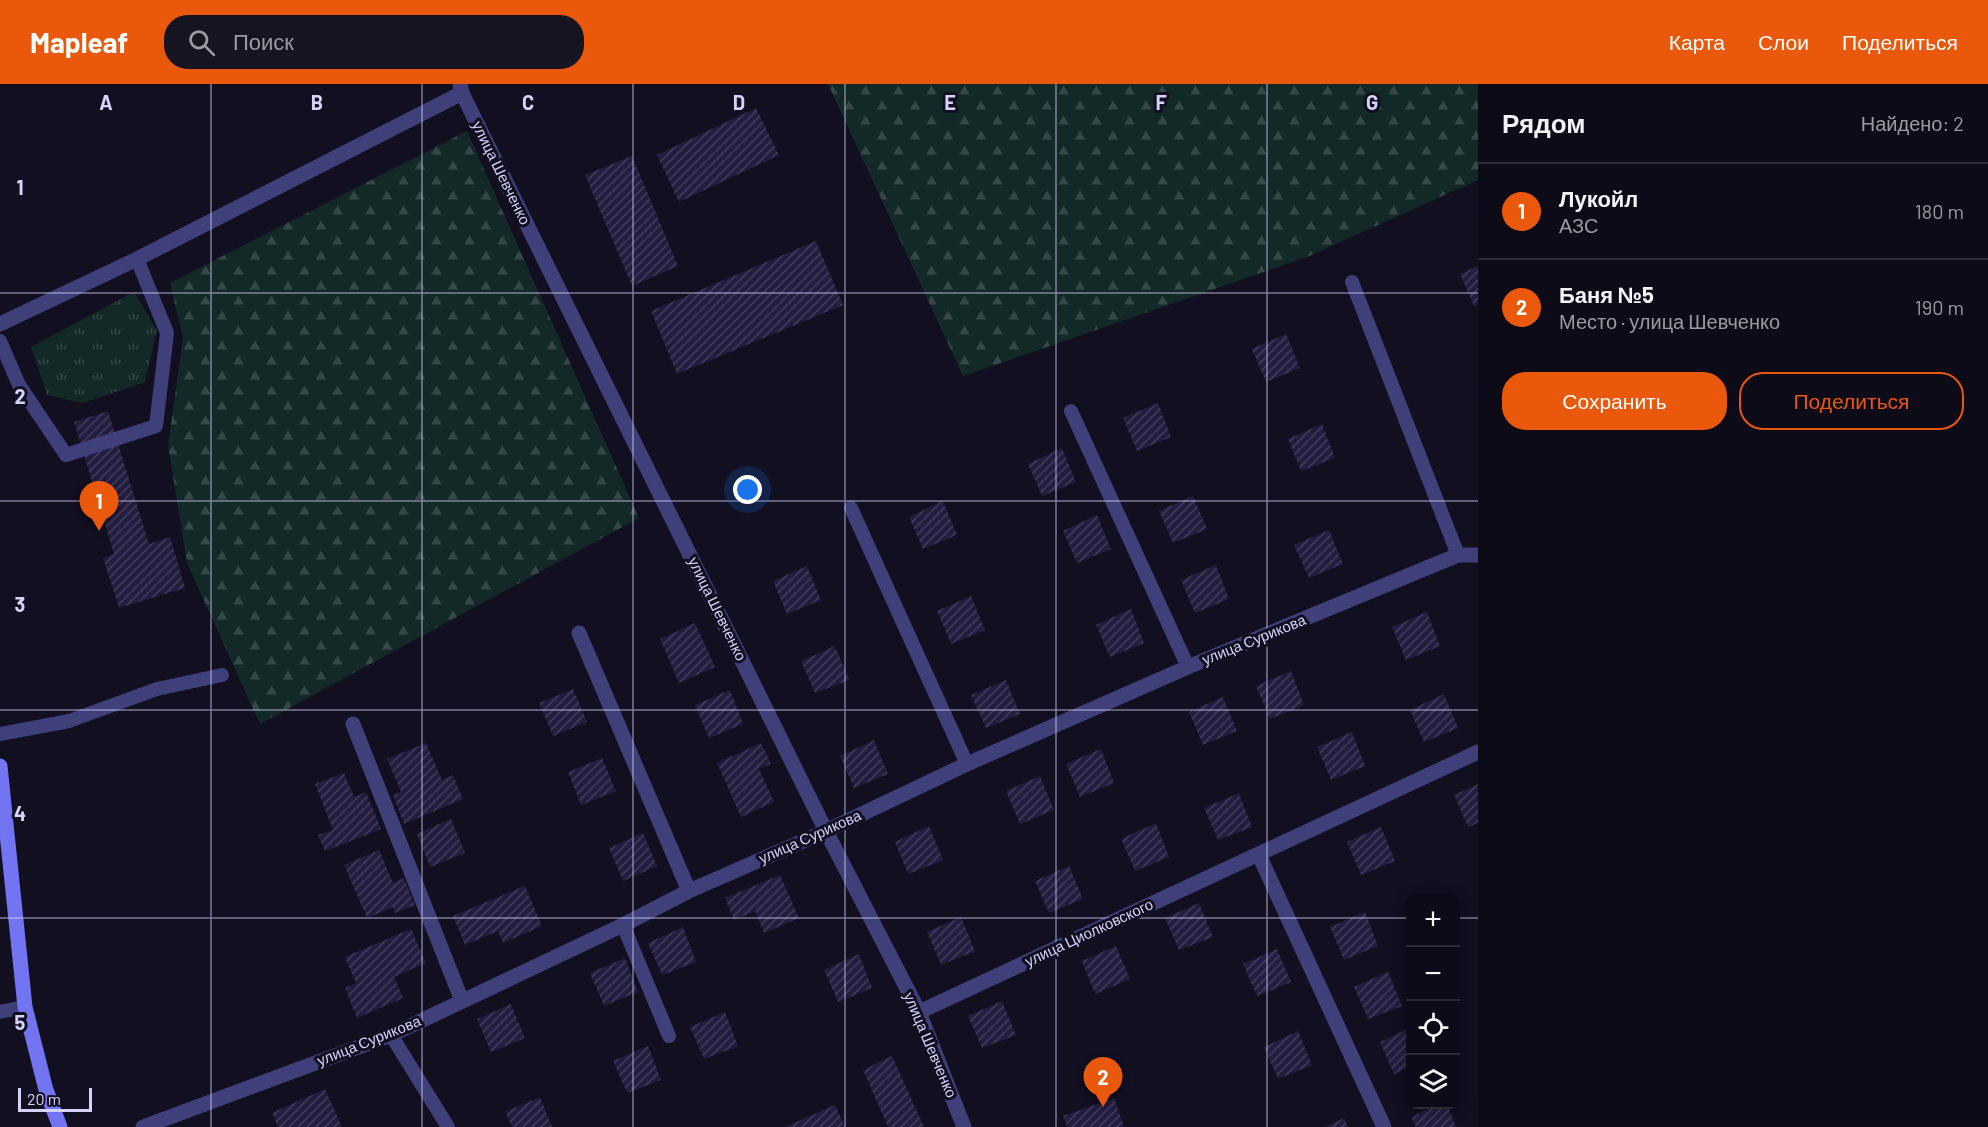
<!DOCTYPE html>
<html lang="ru">
<head>
<meta charset="utf-8">
<style>
  :root { --surface:#0d0b18; --page:#161421; --text:#f1f3f6; --muted:#9a9ba2; --line:#2d2b37; --accent:#ea580c }
  body { margin:0; font-family:Barlow,sans-serif; background:var(--page); color:var(--text) }
  .controls { position:absolute; right:18px; bottom:18px; display:grid; overflow:hidden; border-radius:12px; box-shadow:0 3px 15px #0003 }
  .controls button { width:54px; height:54px; display:grid; place-items:center; padding:0; border:0; border-bottom:2px solid var(--line); background:var(--surface); color:var(--text); font:30px sans-serif }
  .scale { position:absolute; left:18px; bottom:15px; width:74px; box-sizing:border-box; padding-left:6px; border:3px solid #d6d3fb; border-top:0; font-size:16px; line-height:21px; white-space:nowrap; color:#d6d3fb; -webkit-text-stroke:4px #110f20; paint-order:stroke }
  .you { position:absolute; left:748px; top:406px; width:21px; height:21px; margin:-15px; border:4px solid #fff; border-radius:50%; background:#1a73e8; box-shadow:0 0 0 9px #1a73e833 }
  .badge { display:grid; place-items:center; width:39px; height:39px; border-radius:50%; background:var(--accent); color:#fff; font-size:20px; font-weight:700 }
  .pin { position:absolute; translate:-50% -50px; filter:drop-shadow(0 2px 3px #0008) }
  .pin::after { content:''; position:absolute; top:32px; width:21px; height:18px; background:inherit; clip-path:polygon(0 0,100% 0,50% 100%) }
  .list { margin:0; padding:0; list-style:none }
  h2 { display:flex; justify-content:space-between; align-items:center; height:78px; margin:0; padding:0 24px; font-size:26px }
  h2 small { font-size:20px; font-weight:400; color:var(--muted) }
  .list li { display:grid; grid-template-columns:39px 1fr auto; gap:18px; align-items:center; box-sizing:border-box; height:96px; padding:0 24px; border-top:2px solid var(--line) }
  .list b { display:block; font-size:22px; white-space:nowrap }
  .list p { margin:0; font-size:20px; white-space:nowrap; color:var(--muted) }
  .list em { font-size:20px; font-style:normal; color:var(--muted) }
  .actions { display:flex; gap:12px; padding:18px 24px }
  .actions a { flex:1; padding:14px 0; border:2px solid var(--accent); border-radius:24px; text-align:center; font-size:21px; color:var(--accent) }
  .actions .main { background:var(--accent); color:#fff }
  .icon { flex:none; width:33px; height:33px; fill:none; stroke:currentColor; stroke-width:2; stroke-linecap:round; stroke-linejoin:round }
  .map { position:relative; flex:none; width:1478px; height:1043px; overflow:hidden }
  header { display:flex; align-items:center; gap:36px; box-sizing:border-box; height:84px; padding:0 30px; background:var(--accent); color:#fff }
  header strong { font-size:28px }
  nav { display:flex; gap:33px; margin-inline-start:auto; font-size:21px }
  .search { width:420px; height:54px; background:var(--page); display:flex; align-items:center; gap:15px; box-sizing:border-box; padding:0 21px; border-radius:24px; color:var(--muted); font-size:22px }
  main { display:flex }
  aside { flex:1; background:var(--surface) }
  .map>svg:first-child { display:block }
  .grass { fill:url(#grass-tufts) }
  .forest { fill:url(#forest-firs) }
  .building { fill:url(#building-hatch) }
  .lines { fill:none; stroke-linecap:round; stroke-linejoin:round }
  .service { stroke:#3f3f7a; stroke-width:14 }
  .minor { stroke:#3f3f7a; stroke-width:15 }
  .secondary { stroke:#7374f1; stroke-width:15 }
  .grid { fill:none; stroke:#d6d3fb; stroke-width:1.5; stroke-opacity:0.55 }
  .labels { text-anchor:middle; stroke-width:6; stroke-linejoin:round; paint-order:stroke }
  .street-label { font-size:15px; fill:#d6d3fb; stroke:#110f20 }
  .grid-label { font-size:20px; text-anchor:middle; font-weight:bold; fill:#d6d3fb; stroke:#110f20; stroke-width:6; stroke-linejoin:round; paint-order:stroke }
</style>
</head>
<body>
<header>
<strong>Mapleaf</strong>
<div class="search"><svg class="icon" aria-label="search" viewBox="0 0 24 24"><circle cx="10" cy="10" r="6"/><path d="M15 15l6 6"/></svg>Поиск</div>
<nav><a>Карта</a><a>Слои</a><a>Поделиться</a></nav>
</header>
<main>
<div class="map">
<svg width="1478" height="1043" viewBox="0 0 1478 1043">
  <defs>
    <pattern id="grass-tufts" width="24" height="20" patternUnits="userSpaceOnUse" patternTransform="scale(1.5)"><rect width="24" height="20" fill="#132928"/><path d="M3 7l-1-3M5 7V3M7 7l1-3M15 17l-1-3M17 17v-4M19 17l1-3" fill="none" stroke="#354748"/></pattern>
    <pattern id="forest-firs" width="22" height="20" patternUnits="userSpaceOnUse" patternTransform="scale(1.5)"><rect width="22" height="20" fill="#132928"/><path d="M5 1l3.5 6h-7zM16 11l3.5 6h-7z" fill="#354748"/></pattern>
    <pattern id="building-hatch" width="6" height="6" patternUnits="userSpaceOnUse" patternTransform="scale(1.5)"><rect width="6" height="6" fill="#231d3f"/><path d="M-1 1l2-2M0 6l6-6M5 7l2-2" fill="none" stroke="#423d5c"/></pattern>
  </defs>
  <rect width="100%" height="100%" fill="#110f20"/>
  <!-- grass -->
  <path class="grass" d="M134 208 157 246 145 298 83 319 47 311 31 263Z"/>
  <!-- forest -->
  <path class="forest" d="M828 0H1478V96L1307 173 963 292Z
    M467 47 639 434 260 640 187 479 168 361 183 254 170 199Z"/>
  <!-- building -->
  <path class="building" d="M756 24 779 71 679 118 657 71Z
    M632 72 678 182 632 202 585 91Z
    M816 157 843 221 677 290 651 227Z
    M1478 182V221L1474 222 1460 190Z
    M1286 250 1300 284 1266 298 1252 265Z
    M1158 319 1171 353 1137 367 1123 334Z
    M108 327 149 460 170 453 185 504 119 524 103 474 114 470 74 338Z
    M1322 340 1335 374 1301 387 1288 355Z
    M1062 364 1076 398 1042 412 1028 380Z
    M1193 412 1207 445 1173 459 1159 427Z
    M943 417 957 451 923 465 909 433Z
    M1097 431 1111 465 1077 479 1063 447Z
    M1329 446 1343 480 1309 494 1294 461Z
    M1216 481 1229 515 1195 529 1181 496Z
    M807 482 821 516 787 530 773 497Z
    M971 512 985 546 951 560 937 527Z
    M1131 525 1144 559 1110 573 1096 541Z
    M1427 528 1440 562 1406 576 1392 543Z
    M695 539 715 583 679 599 660 555Z
    M835 562 849 596 815 609 801 577Z
    M1291 587 1304 621 1270 635 1256 602Z
    M1006 596 1020 630 986 644 971 611Z
    M573 605 587 638 553 652 539 619Z
    M730 606 743 640 709 654 695 621Z
    M1444 610 1458 644 1424 658 1410 626Z
    M1223 613 1237 647 1203 661 1189 628Z
    M1352 648 1365 682 1331 696 1317 663Z
    M874 656 888 690 854 704 840 672Z
    M426 659 442 696 453 691 463 715 404 740 393 711 401 708 387 675Z
    M761 659 771 680 759 685 774 718 741 733 717 679Z
    M1101 665 1114 699 1080 713 1066 680Z
    M602 674 616 707 581 721 568 688Z
    M344 689 354 713 366 708 381 745 325 767 318 751 333 746 315 700Z
    M1040 692 1054 726 1020 740 1006 707Z
    M1478 700V739L1468 743 1454 711Z
    M1239 709 1252 743 1218 756 1204 724Z
    M451 735 465 769 430 783 417 750Z
    M1156 739 1169 773 1135 787 1121 755Z
    M929 742 943 776 908 790 895 758Z
    M1381 743 1395 777 1361 791 1347 758Z
    M643 749 657 782 623 797 609 764Z
    M379 766 393 799 404 794 415 821 395 829 393 823 367 834 344 781Z
    M1069 782 1083 815 1049 829 1035 797Z
    M780 791 799 834 764 849 755 827 734 836 725 814Z
    M525 802 542 842 503 859 498 847 465 861 453 832Z
    M1199 819 1213 853 1179 866 1165 834Z
    M1365 828 1378 862 1344 876 1330 843Z
    M961 833 975 867 941 881 927 848Z
    M683 843 696 878 662 891 648 859Z
    M411 845 426 879 394 893 403 914 357 934 345 904 356 899 345 873Z
    M1116 862 1130 895 1095 910 1082 877Z
    M1277 865 1291 898 1257 912 1243 880Z
    M859 870 872 904 838 918 824 886Z
    M625 874 638 908 604 922 590 889Z
    M1388 888 1402 922 1368 935 1354 903Z
    M1002 917 1016 951 982 964 968 932Z
    M511 920 525 954 491 968 477 935Z
    M725 928 738 962 704 975 690 943Z
    M1410 944V983L1394 990 1380 958Z
    M1298 947 1312 981 1278 995 1264 963Z
    M648 962 661 996 627 1009 613 977Z
    M892 972 924 1043H888L863 986Z
    M325 1005 342 1043H278L272 1029Z
    M540 1013 552 1043H512L505 1028Z
    M1114 1014 1124 1043H1067L1063 1032Z
    M1440 1020H1447L1456 1043H1416L1411 1033Z
    M835 1021 845 1043H785Z
    M1344 1034 1348 1043H1325Z"/>
  <g class="lines">
    <!-- service -->
    <path class="service" d="M1352 198 1458 471
      M0 257 19 301 66 371 156 342 167 249 137 175
      M1071 327 1188 583
      M851 424 967 680
      M0 650 69 637 157 605 222 591
      M623 841 669 952
      M0 928 25 923
      M391 951 448 1043"/>
    <!-- minor -->
    <path class="minor" d="M460 0 462 9 826 747 919 928 964 1043
      M0 240 137 175 462 9
      M579 549 689 807
      M353 640 462 917
      M1259 771 1384 1043
      M919 928 1478 668
      M143 1043 391 951 623 841 689 807 826 747 967 680 1188 583 1458 471H1478"/>
    <!-- secondary -->
    <path class="secondary" d="M0 682 25 923 46 1006 60 1043"/>
  </g>
  <!-- grid -->
  <path class="grid" d="M211 0V1043M422 0V1043M633 0V1043M845 0V1043M1056 0V1043M1267 0V1043M0 209H1478M0 417H1478M0 626H1478M0 834H1410M1456 834H1478"/>
  <g class="labels">
    <!-- street labels -->
    <g class="street-label">
      <text transform="translate(501 89) rotate(64)" y="5">улица Шевченко</text>
      <text transform="translate(717 525) rotate(64)" y="5">улица Шевченко</text>
      <text transform="translate(1254 556) rotate(-22)" y="5">улица Сурикова</text>
      <text transform="translate(810 753) rotate(-24)" y="5">улица Сурикова</text>
      <text transform="translate(1089 849) rotate(-25)" y="5">улица Циолковского</text>
      <text transform="translate(369 957) rotate(-22)" y="5">улица Сурикова</text>
      <text transform="translate(930 961) rotate(67)" y="5">улица Шевченко</text>
    </g>
  </g>
  <g class="grid-label">
    <text x="106" y="26">A</text>
    <text x="317" y="26">B</text>
    <text x="528" y="26">C</text>
    <text x="739" y="26">D</text>
    <text x="950" y="26">E</text>
    <text x="1161" y="26">F</text>
    <text x="1372" y="26">G</text>
    <text x="20" y="111">1</text>
    <text x="20" y="320">2</text>
    <text x="20" y="528">3</text>
    <text x="20" y="737">4</text>
    <text x="20" y="946">5</text>
  </g>
</svg>
<div class="controls">
<button>+</button>
<button>−</button>
<button><svg class="icon" aria-label="locate" viewBox="0 0 24 24"><circle cx="12" cy="12" r="6"/><path d="M12 2v4M12 18v4M2 12h4M18 12h4"/></svg></button>
<button><svg class="icon" aria-label="layers" viewBox="0 0 24 24"><path d="M12 4l9 5-9 5-9-5zM3 14l9 5 9-5"/></svg></button>
</div>
<div class="scale">20 m</div>
<div class="you"></div>
<div class="pin badge" style="left:99px;top:447px">1</div>
<div class="pin badge" style="left:1103px;top:1023px">2</div>
</div>
<aside>
<h2>Рядом<small>Найдено: 2</small></h2>
<ul class="list">
<li><span class="badge">1</span><div><b>Лукойл</b><p>АЗС</p></div><em>180 m</em></li>
<li><span class="badge">2</span><div><b>Баня №5</b><p>Место · улица Шевченко</p></div><em>190 m</em></li>
</ul>
<div class="actions"><a class="main">Сохранить</a><a>Поделиться</a></div>
</aside>
</main>
</body>
</html>
